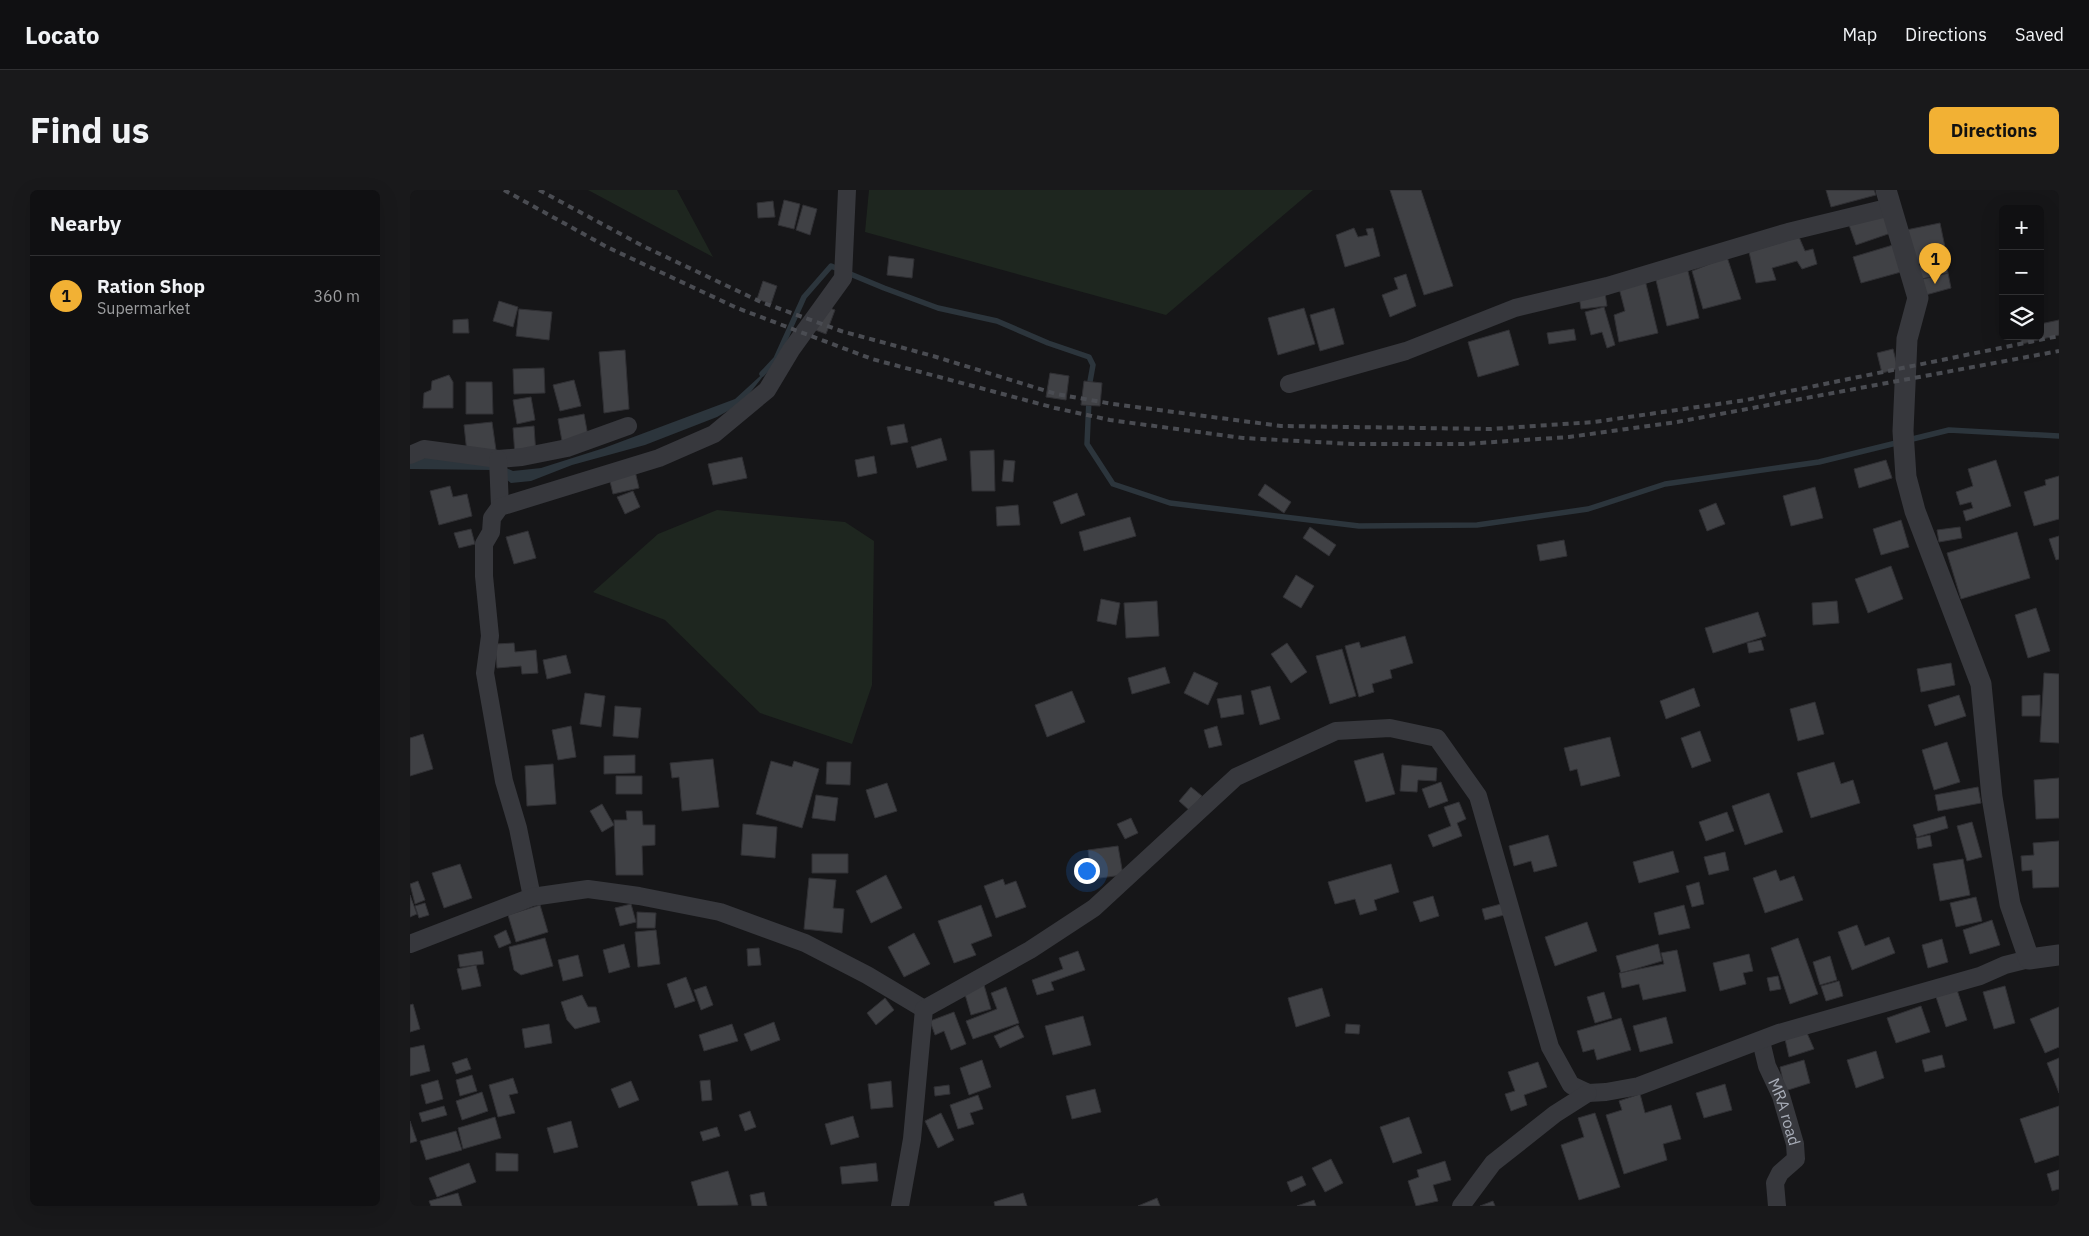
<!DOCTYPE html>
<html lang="en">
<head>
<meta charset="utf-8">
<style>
  :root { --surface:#101012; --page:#19191b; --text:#f1f3f6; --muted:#9c9d9f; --line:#303032; --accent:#f2b134 }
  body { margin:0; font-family:"IBM Plex Sans",sans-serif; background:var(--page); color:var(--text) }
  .controls { position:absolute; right:15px; top:15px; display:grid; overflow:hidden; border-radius:8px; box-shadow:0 5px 20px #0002 }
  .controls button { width:45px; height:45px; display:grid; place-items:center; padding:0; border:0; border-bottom:1px solid var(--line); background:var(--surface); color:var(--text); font:25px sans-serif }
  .you { position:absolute; left:676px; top:680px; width:18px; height:18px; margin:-12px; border:4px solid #fff; border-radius:50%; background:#1a73e8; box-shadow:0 0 0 8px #1a73e833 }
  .badge { display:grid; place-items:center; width:32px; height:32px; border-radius:50%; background:var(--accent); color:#111; font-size:16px; font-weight:700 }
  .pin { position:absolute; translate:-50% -41px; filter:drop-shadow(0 1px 2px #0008) }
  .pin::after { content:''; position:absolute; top:26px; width:18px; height:15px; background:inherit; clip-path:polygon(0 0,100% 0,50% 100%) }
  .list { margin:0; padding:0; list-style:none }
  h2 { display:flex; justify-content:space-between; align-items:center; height:65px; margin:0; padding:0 20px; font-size:21px }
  h2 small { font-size:16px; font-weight:400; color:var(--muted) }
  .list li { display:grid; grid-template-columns:32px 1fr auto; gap:15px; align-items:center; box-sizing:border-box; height:80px; padding:0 20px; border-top:1px solid var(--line) }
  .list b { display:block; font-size:19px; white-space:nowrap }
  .list p { margin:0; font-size:16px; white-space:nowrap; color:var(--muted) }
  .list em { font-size:16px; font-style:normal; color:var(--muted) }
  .icon { flex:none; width:28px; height:28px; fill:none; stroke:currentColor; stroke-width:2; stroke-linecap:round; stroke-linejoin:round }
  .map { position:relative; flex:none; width:1649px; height:1016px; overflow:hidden; border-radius:8px }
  header { display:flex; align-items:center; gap:30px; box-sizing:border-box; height:70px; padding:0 25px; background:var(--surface); border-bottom:1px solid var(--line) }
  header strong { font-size:24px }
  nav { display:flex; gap:28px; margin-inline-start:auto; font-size:18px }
  .intro { display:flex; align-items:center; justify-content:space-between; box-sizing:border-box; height:120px; padding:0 30px }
  h1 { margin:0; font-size:35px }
  .button { padding:12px 22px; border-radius:8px; background:var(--accent); color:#111; font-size:18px; font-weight:700 }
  main { display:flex; gap:30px; padding:0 30px }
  aside { flex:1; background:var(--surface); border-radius:8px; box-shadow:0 5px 20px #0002 }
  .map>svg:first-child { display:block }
  .green { fill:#1e261f }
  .water { fill:#2c353c }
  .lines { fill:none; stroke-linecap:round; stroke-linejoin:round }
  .stream { stroke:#2c353c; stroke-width:5.5 }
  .building { fill:#404145; stroke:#303034 }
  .minor { stroke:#37383d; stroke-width:18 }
  .tertiary { stroke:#37383d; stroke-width:21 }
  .rail { stroke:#4a4c52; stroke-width:4; stroke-dasharray:6 5; stroke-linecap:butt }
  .labels { text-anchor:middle; stroke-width:5; stroke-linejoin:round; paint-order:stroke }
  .street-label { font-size:16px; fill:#a8adb8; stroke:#111113 }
</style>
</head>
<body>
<header>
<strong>Locato</strong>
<nav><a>Map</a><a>Directions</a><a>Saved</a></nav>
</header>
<div class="intro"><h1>Find us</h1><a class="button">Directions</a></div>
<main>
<aside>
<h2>Nearby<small></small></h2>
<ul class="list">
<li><span class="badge">1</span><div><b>Ration Shop</b><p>Supermarket</p></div><em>360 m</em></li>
</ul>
</aside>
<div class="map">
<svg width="1649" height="1016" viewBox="0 0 1649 1016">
  <rect width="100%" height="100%" fill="#161618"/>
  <!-- green -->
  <path class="green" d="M178 0H267L303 67Z
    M459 0H903L756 125 455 42Z
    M307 320 435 332 464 351 462 495 442 554 350 523 255 430 183 402 248 344Z"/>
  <!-- water -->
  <path class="water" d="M361 176 332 213 307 227 235 255 162 275 121 291 101 293 83 280 0 279V270L31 266 83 272 103 281 131 278 194 258 325 209Z"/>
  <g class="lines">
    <!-- stream -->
    <path class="stream" d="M352 184 366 169 394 107 421 76 474 98 528 118 587 131 638 153 679 167 683 175 679 197
      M679 209 677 254 703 294 760 313 949 336 1067 335 1178 319 1255 294 1409 272 1539 240 1649 246"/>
  </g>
  <!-- building -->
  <path class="building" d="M980 0H1011L1043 96 1014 105Z
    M1416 0H1464L1466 5 1421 17Z
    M374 10 390 14 384 39 368 35Z
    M363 11 365 27 348 28 347 13Z
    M393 15 407 19 400 45 386 40Z
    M1474 23 1481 43 1446 55 1439 35Z
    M1530 33 1537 67 1504 75 1496 40Z
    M944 38 948 47 958 45 956 39 963 38 970 66 935 77 926 45Z
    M1389 47 1395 61 1403 59 1407 74 1392 79 1387 71 1362 78 1366 90 1346 93 1339 62Z
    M1483 55 1491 82 1451 93 1443 67Z
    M479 66 504 69 502 88 477 85Z
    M1317 67 1331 109 1293 119 1282 81Z
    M1535 69 1538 83 1508 90 1505 77Z
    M1277 77 1289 128 1257 136 1245 86Z
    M1538 83 1541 98 1512 106 1508 90Z
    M996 84 1006 116 980 127 972 105 988 99 984 88Z
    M1235 90 1248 143 1209 152 1204 125 1215 121 1209 98Z
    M353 91 367 96 361 114 347 109Z
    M1195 103 1197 116 1171 119 1169 106Z
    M89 111 108 117 103 137 83 131Z
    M409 114 425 120 416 144 400 138Z
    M1194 117 1205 155 1197 158 1192 142 1181 145 1175 122Z
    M894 118 905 154 868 165 858 128Z
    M924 118 934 154 910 161 900 125Z
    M109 119 142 122 139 150 106 146Z
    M58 129 59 143H43V130Z
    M1649 130V145L1612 154 1610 146H1630V134Z
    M1164 139 1166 150 1139 154 1137 143Z
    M1099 140 1109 175 1068 187 1058 152Z
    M1483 159 1488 179 1472 183 1467 163Z
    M215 160 219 219 194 223 189 162Z
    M134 178 135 203 104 204 103 179Z
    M640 183 659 186 656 210 636 207Z
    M39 185 43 192V218H13L14 203 21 200 22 191Z
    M164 190 171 216 150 221 143 195Z
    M674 191 692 193 690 216 671 215Z
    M56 192H82L83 224H56Z
    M121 207 125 230 107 234 103 210Z
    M174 224 178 246 152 251 148 229Z
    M82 232 86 260 57 263 54 235Z
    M494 234 498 252 481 255 477 237Z
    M124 236 126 265 105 266 103 238Z
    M531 248 537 270 507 278 501 257Z
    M584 260 585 301H562L560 261Z
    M464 266 467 283 448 287 445 270Z
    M332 267 337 288 303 295 298 274Z
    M594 270 605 271 603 292 592 291Z
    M1476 270 1482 288 1449 298 1444 279Z
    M1586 270 1601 316 1556 331 1553 321 1563 318 1561 312 1550 315 1546 302 1563 296 1558 279Z
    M225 281 229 298 203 304 199 287Z
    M1649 286V329L1624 336 1614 302 1636 295 1635 290Z
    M855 294 881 312 874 323 848 305Z
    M40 296 43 307 57 304 62 326 29 335 20 301Z
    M1405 297 1413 328 1381 336 1373 306Z
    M223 301 230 317 215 324 207 307Z
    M667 303 675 325 651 334 643 312Z
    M1306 313 1315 334 1297 341 1289 320Z
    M608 315 610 335 587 336 586 317Z
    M720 327 726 346 674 361 669 342Z
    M1491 330 1499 357 1471 365 1463 339Z
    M900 337 926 355 919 366 893 348Z
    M1550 337 1552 348 1529 352 1527 340Z
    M61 339 65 354 49 358 44 343Z
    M118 341 126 368 104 374 96 347Z
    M1607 342 1620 388 1551 409 1537 363Z
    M1649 346V369L1646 370 1639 349Z
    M1154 350 1157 366 1130 371 1127 355Z
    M1481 376 1493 409 1458 423 1445 389Z
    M886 385 904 396 891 418 873 407Z
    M691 409 710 413 706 435 687 431Z
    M747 411 749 446 716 448 714 413Z
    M1427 411 1429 433 1403 435 1402 413Z
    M1626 418 1640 461 1618 468 1605 425Z
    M1348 422 1356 446 1303 463 1295 438Z
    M995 446 1003 473 980 480 982 488 962 494 964 502 949 507 935 456 949 452 951 458Z
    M1351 450 1354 460 1339 463 1337 453Z
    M104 453 105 462 126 460 128 483 112 484 111 476 87 478 85 454Z
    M877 453 897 482 881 493 861 464Z
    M932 459 946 506 920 514 906 466Z
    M156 465 161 483 137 489 133 470Z
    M1541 473 1545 495 1511 502 1507 479Z
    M755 477 760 493 722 504 718 488Z
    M784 482 808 493 798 515 774 503Z
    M1634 483 1649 484V553L1630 552Z
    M860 496 870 529 850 535 841 501Z
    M1284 498 1290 516 1256 529 1250 511Z
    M662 501 675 532 637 547 625 515Z
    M175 503 195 506 191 537 170 534Z
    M831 505 834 524 811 528 807 509Z
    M1549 505 1556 526 1525 536 1518 515Z
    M1630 505V526H1612V506Z
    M1405 512 1414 544 1388 551 1380 519Z
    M205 516 231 518 228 548 203 546Z
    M161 536 166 567 148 570 142 540Z
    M807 536 812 555 799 558 794 540Z
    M1290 541 1301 571 1282 578 1271 548Z
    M13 544 23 579 0 586V548Z
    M1200 547 1210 586 1171 596 1167 579 1160 581 1154 558Z
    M1537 552 1550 592 1524 600 1512 560Z
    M973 563 985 604 956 612 944 571Z
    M225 565V583L194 584V566Z
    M303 569 309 617 272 621 269 587 262 588 260 573Z
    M361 571 382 577 384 571 409 579 392 638 346 624Z
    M417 572H441L440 595 416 594Z
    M1424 572 1431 594 1443 590 1450 613 1401 628 1387 583Z
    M143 574 146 614 117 616 115 576Z
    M992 575 1027 578 1026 591 1008 590 1007 602 990 601Z
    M206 586H232V604H206Z
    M1649 588V628L1626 629 1624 590Z
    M1031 592 1038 611 1019 618 1012 599Z
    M477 593 487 621 465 628 456 600Z
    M781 597 792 606 780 621 769 611Z
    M1568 597 1571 613 1528 621 1525 605Z
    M1359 603 1373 642 1335 655 1322 616Z
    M406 605 428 608 425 631 402 628Z
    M1049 612 1056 629 1047 633 1052 646 1023 657 1018 645 1041 636 1034 617Z
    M192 614 204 635 192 642 180 621Z
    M216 621H232L233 635H245V655L232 656 233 685H206L204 630H217Z
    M1317 622 1324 641 1296 651 1289 632Z
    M1535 626 1538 638 1507 647 1503 635Z
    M721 628 728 643 715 649 707 634Z
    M1562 632 1572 667 1557 671 1547 636Z
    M333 634 367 637 365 668 331 665Z
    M1138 645 1147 676 1124 682 1121 671 1104 676 1099 656Z
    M1520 645 1522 656 1508 659 1506 648Z
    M1649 651V697L1623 698 1622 680 1612 681 1611 666 1624 665 1623 653Z
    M708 656 713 685 682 689 678 660Z
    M1263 661 1269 682 1229 693 1223 672Z
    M1315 662 1319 680 1299 685 1294 667Z
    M402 664H438V683H402Z
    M1553 669 1560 705 1530 711 1523 674Z
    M50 674 62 708 34 718 22 683Z
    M981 674 989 702 964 710 967 720 950 725 945 709 925 714 918 692Z
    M1366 680 1370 691 1384 686 1393 710 1355 723 1343 688Z
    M476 685 492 718 461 733 446 701Z
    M399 688 426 690 423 718 434 719 432 743 394 739Z
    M593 689 595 695 606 691 616 717 586 728 574 696Z
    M8 691 15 710 5 714 0 694Z
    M1289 692 1294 714 1282 717 1276 696Z
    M0 705 7 724 0 727Z
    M1023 706 1029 726 1010 732 1003 712Z
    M1566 707 1572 731 1546 737 1540 713Z
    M15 713 19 725 9 728 5 716Z
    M221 714 226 732 210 736 205 718Z
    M1091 714 1094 725 1075 730 1072 719Z
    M130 715 138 742 106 752 98 725Z
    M571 715 582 746 561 754 566 765 544 773 528 731Z
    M1274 715 1280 738 1249 745 1244 723Z
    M227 722 246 723 245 738H227Z
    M1582 730 1590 755 1560 764 1553 740Z
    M1177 732 1187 761 1145 776 1135 747Z
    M1447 735 1455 756 1479 747 1485 763 1442 780 1428 742Z
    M96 740 101 753 89 758 84 746Z
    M246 740 250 774 228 777 225 742Z
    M504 743 520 774 494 787 478 757Z
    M135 748 143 776 111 785 104 780 99 757Z
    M1388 748 1408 804 1380 814 1361 758Z
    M1532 749 1538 772 1518 778 1512 755Z
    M214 754 220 777 199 783 193 760Z
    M1248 754 1252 771 1211 783 1206 766Z
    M349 758 351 775 338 776 337 759Z
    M1267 760 1276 801 1233 810 1229 794 1212 798 1209 783 1254 774 1251 763Z
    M72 761 74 774 50 777 48 765Z
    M668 761 675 780 641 792 644 800 627 805 622 790 653 779 649 768Z
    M1339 764 1343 781 1333 783 1336 794 1310 801 1303 773Z
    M168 765 173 786 153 791 148 770Z
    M1420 766 1427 790 1410 795 1403 772Z
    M66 775 71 796 52 800 47 779Z
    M1368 786 1371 799 1360 801 1357 788Z
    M276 787 285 811 265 818 257 794Z
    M1429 791 1433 806 1416 811 1411 796Z
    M574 795 581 819 561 825 554 801Z
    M296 796 303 815 291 820 284 800Z
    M1595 796 1605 833 1584 839 1573 802Z
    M596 797 609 833 563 849 556 831 587 819 581 803Z
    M912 798 920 826 886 837 878 808Z
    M1547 800 1557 830 1536 837 1526 807Z
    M1194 802 1202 828 1185 833 1177 807Z
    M172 805 178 817H186L190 832 165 839 157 830 151 812Z
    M475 808 484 820 466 835 457 823Z
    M3 814 10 839 0 842V815Z
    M1511 816 1520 842 1486 853 1477 828Z
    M1649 817V857L1635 863 1620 829Z
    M544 822 556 854 541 860 534 841 525 845 520 831Z
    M673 826 681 855 643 865 635 836Z
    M1256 827 1263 853 1230 862 1223 836Z
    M1211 828 1221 860 1187 870 1184 859 1173 862 1167 841Z
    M364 832 370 850 341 861 334 844Z
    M139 834 142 853 115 858 112 839Z
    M322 834 328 851 294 861 289 845Z
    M936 834 950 835 949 844 935 843Z
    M608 835 614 847 590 858 584 846Z
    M1397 843 1404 859 1379 867 1375 849Z
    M14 855 20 881 0 886V858Z
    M1466 861 1474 888 1446 898 1437 870Z
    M1532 865 1535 877 1515 882 1512 870Z
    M57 868 61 879 46 884 42 873Z
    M1649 868V903L1637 873Z
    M572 870 581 897 559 905 550 878Z
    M1394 870 1400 893 1375 901 1370 877Z
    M1128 872 1137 897 1114 905 1117 915 1101 921 1095 904 1105 901 1098 882Z
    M62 885 67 901 50 906 46 890Z
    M103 888 108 903 99 905 105 923 88 927 79 895Z
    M28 890 33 909 16 914 11 895Z
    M300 890 302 910 292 911 290 891Z
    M221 891 229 910 209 918 201 899Z
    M481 891 483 917 461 919 458 894Z
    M1315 894 1322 920 1294 928 1286 903Z
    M539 895 540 904 525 906 524 897Z
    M685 899 691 922 662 929 656 906Z
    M72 902 78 921 52 930 46 911Z
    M1230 904 1235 923 1261 915 1271 949 1253 954 1257 970 1214 984 1196 925 1212 920 1209 911Z
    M568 905 573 919 560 923 564 934 548 939 540 915Z
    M34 916 37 925 12 932 9 923Z
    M1649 916V965L1625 973 1610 929Z
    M340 921 346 937 335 941 329 925Z
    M531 923 544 950 528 958 515 931Z
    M1185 923 1210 997 1169 1010 1151 955 1174 947 1168 928Z
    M443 926 449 947 421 955 415 934Z
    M85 927 91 948 53 959 48 938Z
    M999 927 1012 963 983 973 970 937Z
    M0 931 7 951 0 953Z
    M161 931 168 957 144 963 137 938Z
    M307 937 310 946 293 951 290 942Z
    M46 941 52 960 16 970 10 951Z
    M86 963 108 964V981H86Z
    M921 969 933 993 915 1002 902 978Z
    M1035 971 1041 990 1023 995 1028 1011 1006 1016 998 991 1009 987 1007 980Z
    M59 973 66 992 27 1007 19 988Z
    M466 973 468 991 432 994 430 977Z
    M1649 980V999L1642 1001 1637 984Z
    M318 981 328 1015 288 1016 281 992Z
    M892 986 896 995 881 1002 877 992Z
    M354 1002 357 1016H342L340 1005Z
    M48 1003 52 1016H21L19 1011Z
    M613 1003 617 1016H585L584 1012Z
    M747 1008 750 1016H728Z
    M904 1010 906 1016H887Z
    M1083 1011 1085 1016H1070Z"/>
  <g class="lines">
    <!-- minor -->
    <g class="minor">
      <path d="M879 194 996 161 1105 118 1197 96 1378 42 1481 17"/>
      <path d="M0 265 14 259 88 269 112 267 157 258 218 236"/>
      <path d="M88 269 90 317"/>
      <path d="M122 707 108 638 94 591 75 483 80 446 74 386V354L81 342 82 328 90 317 249 268 304 244 357 200 381 160 433 88 437 0"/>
      <path d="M0 754 122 707 178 699 229 706 310 722 395 753 457 785 514 819"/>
      <path id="s1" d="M1351 851 1357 876 1371 906 1385 954 1386 969 1370 983 1365 993 1367 1016"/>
      <path d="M490 1016 502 949 514 819 620 760 684 718 826 587 926 541 980 538 1027 548 1068 606 1140 857 1161 895 1178 903 1196 902 1229 896 1369 843 1570 786 1595 775 1619 769"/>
      <path d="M1051 1016 1083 973 1145 924 1178 903"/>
    </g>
    <!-- tertiary -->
    <path class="tertiary" d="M1476 0 1508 108 1497 149 1493 241 1496 287 1505 321 1571 494 1582 607 1600 714 1619 769 1649 765"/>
    <!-- rail -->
    <path class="rail" d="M94 0 197 57 327 118 462 169 645 218 700 230 833 248 943 254H1054L1159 247 1267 232 1649 161
      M129 0 233 56 351 112 431 141 523 166 646 204 703 214 871 236 1080 239 1184 232 1336 210 1649 146"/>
  </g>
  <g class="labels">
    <!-- street labels -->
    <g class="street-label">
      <text dy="6" stroke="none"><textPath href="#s1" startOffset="75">MRA road</textPath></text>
    </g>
  </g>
</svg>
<div class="controls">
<button>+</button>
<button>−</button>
<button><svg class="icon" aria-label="layers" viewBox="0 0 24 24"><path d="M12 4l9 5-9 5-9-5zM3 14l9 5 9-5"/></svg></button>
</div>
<div class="you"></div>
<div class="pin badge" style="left:1525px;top:94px">1</div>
</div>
</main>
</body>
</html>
